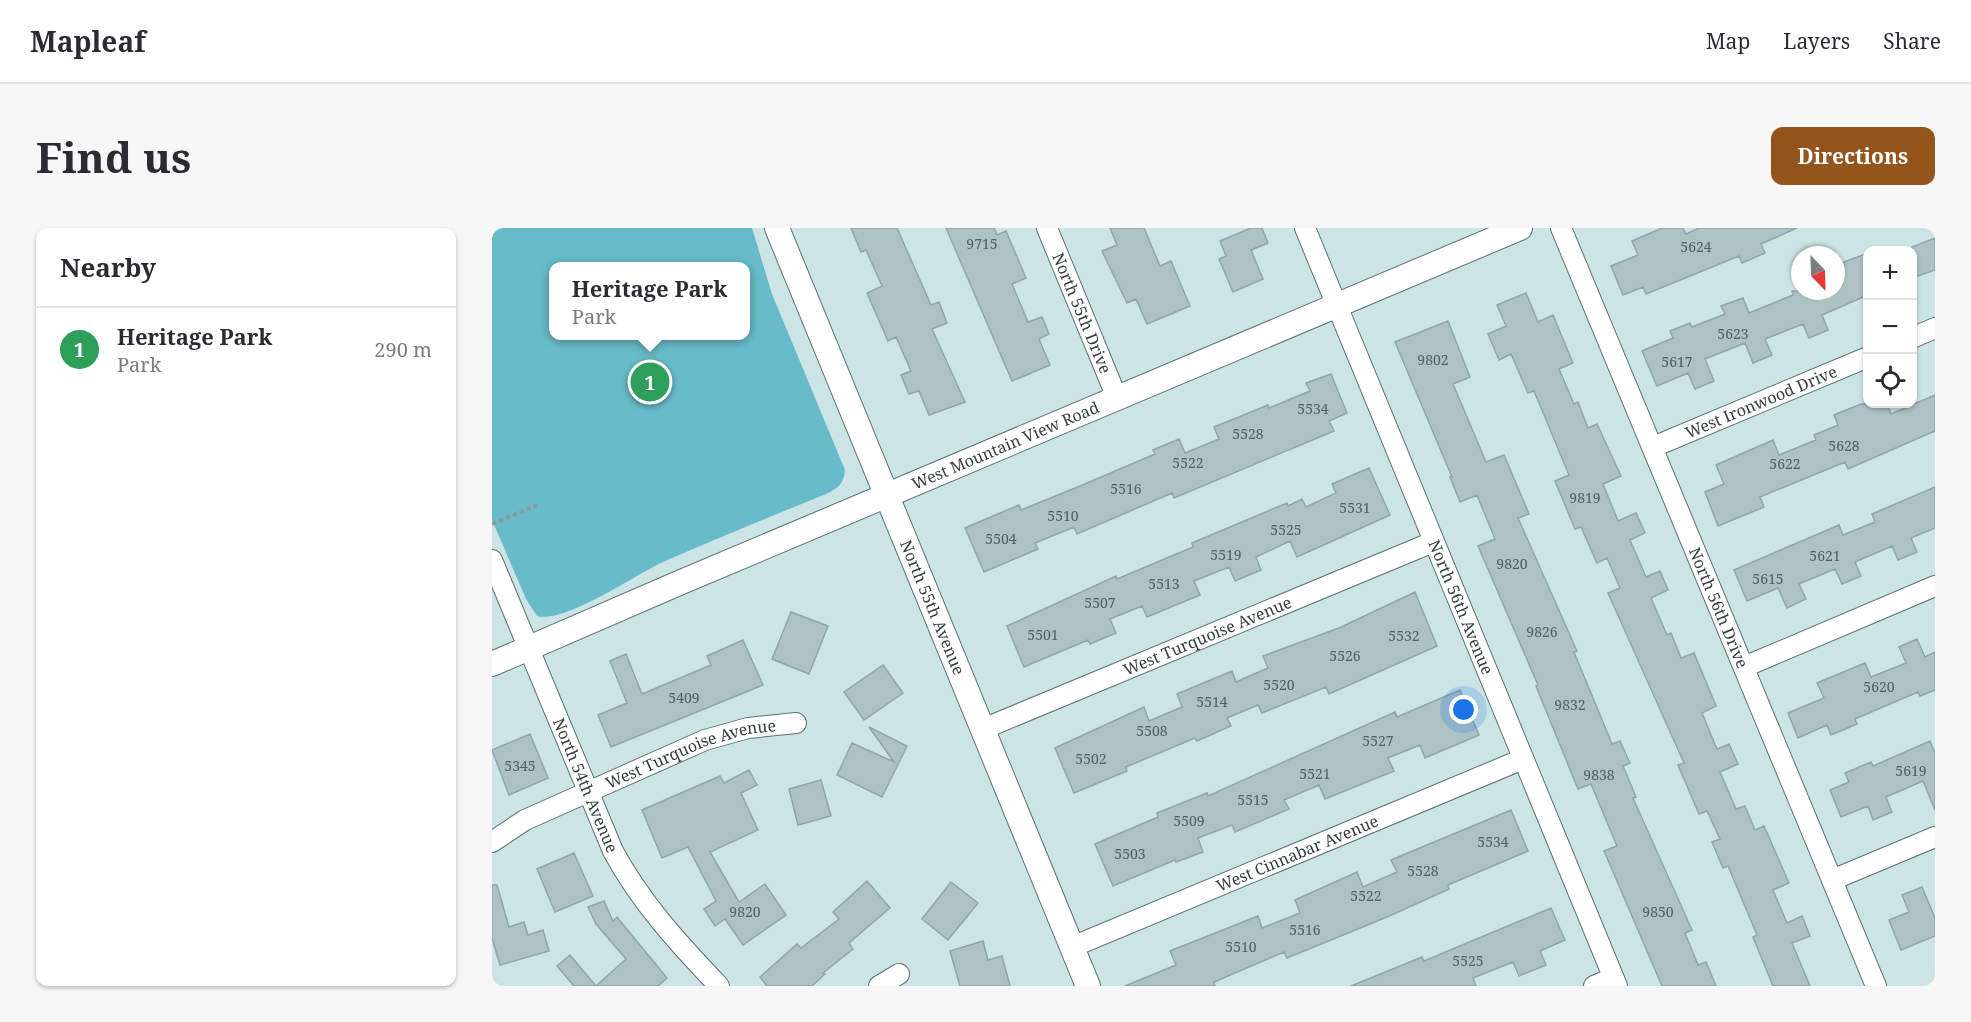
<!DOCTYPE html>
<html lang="en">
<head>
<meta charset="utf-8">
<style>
  :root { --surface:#fff; --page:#f7f7f7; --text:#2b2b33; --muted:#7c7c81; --line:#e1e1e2; --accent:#94551c }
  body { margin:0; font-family:"Noto Serif",serif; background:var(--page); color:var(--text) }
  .controls { position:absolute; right:18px; top:18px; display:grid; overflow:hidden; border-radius:12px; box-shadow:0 2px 4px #0004 }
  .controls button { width:54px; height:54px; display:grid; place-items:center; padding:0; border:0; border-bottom:2px solid var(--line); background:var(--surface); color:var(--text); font:30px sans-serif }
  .compass { position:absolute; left:1299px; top:18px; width:54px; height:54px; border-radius:50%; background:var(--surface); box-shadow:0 2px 4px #0004; rotate:157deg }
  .you { position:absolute; left:972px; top:482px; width:21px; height:21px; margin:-15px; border:4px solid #fff; border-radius:50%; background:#1a73e8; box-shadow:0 0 0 9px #1a73e833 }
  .badge { display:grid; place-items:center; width:39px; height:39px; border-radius:50%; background:var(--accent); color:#fff; font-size:20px; font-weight:700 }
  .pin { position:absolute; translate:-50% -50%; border:3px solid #fff; box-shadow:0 2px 6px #0006 }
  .popup { position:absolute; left:57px; top:34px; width:201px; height:78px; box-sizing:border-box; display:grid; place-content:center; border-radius:12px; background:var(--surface); filter:drop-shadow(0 2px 4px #0005); font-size:20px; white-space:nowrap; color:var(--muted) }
  .popup b { font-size:22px; color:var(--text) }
  .popup::after { content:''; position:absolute; left:50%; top:100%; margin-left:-12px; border:12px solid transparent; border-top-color:var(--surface) }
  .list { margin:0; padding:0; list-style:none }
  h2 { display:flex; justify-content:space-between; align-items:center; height:78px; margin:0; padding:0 24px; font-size:26px }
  h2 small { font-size:20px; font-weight:400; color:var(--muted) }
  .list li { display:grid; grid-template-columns:39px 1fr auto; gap:18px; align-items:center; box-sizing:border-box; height:84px; padding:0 24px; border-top:2px solid var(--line) }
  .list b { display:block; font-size:22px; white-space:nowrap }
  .list p { margin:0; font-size:20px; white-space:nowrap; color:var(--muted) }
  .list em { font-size:20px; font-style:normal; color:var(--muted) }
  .icon { flex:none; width:33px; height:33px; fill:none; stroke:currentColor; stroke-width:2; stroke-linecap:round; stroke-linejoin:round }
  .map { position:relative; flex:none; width:1443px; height:758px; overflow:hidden; border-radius:12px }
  header { display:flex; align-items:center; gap:36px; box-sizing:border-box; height:84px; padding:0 30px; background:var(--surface); border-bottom:2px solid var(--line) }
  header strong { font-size:28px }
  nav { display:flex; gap:33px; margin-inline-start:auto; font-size:21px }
  .intro { display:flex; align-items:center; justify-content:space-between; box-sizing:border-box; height:144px; padding:0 36px }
  h1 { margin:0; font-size:42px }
  .button { padding:15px 27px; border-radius:12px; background:var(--accent); color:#fff; font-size:21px; font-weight:700 }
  main { display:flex; gap:36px; padding:0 36px }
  aside { flex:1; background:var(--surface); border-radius:12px; box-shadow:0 2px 4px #0004 }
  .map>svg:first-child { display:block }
  .green { fill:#68bcc9; fill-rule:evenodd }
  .building { fill:#acc2c5; stroke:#91a6aa; stroke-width:1.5 }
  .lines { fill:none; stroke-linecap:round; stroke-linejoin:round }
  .minor-casing { stroke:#5d7174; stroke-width:22 }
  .tertiary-casing { stroke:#5d7174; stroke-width:26 }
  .path { stroke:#8a9b9d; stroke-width:4; stroke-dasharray:4.5 3; stroke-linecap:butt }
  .minor { stroke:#fff; stroke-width:20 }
  .tertiary { stroke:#fff; stroke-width:24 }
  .labels { text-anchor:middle; stroke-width:4.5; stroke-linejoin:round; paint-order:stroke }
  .number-label { font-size:14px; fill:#535f60 }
  .street-label { font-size:16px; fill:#353e3f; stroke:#daf1f4 }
</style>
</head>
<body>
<header>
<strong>Mapleaf</strong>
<nav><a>Map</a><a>Layers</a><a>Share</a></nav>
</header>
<div class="intro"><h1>Find us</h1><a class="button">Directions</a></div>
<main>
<aside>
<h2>Nearby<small></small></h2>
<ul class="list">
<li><span class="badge" style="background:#2e9e5b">1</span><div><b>Heritage Park</b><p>Park</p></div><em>290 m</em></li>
</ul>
</aside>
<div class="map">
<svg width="1443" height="758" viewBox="0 0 1443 758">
  <rect width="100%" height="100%" fill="#cde4e7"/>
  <!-- green -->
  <path class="green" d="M0 0H260L280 66 353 242C352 256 346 260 334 266 280 288 226 310 173 333 146 345 73 396 45 388L34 371 0 292ZM62 39H254V108H62Z"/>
  <!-- building -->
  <path class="building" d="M359 0H405L439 77 447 74 455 95 440 101 473 174 437 187 427 163 417 166 409 147 419 143 404 109 396 113 375 65 390 58 374 22 369 24Z
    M454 0H502L505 7 514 3 534 50 520 56 536 94 550 89 557 106 547 111 558 137 520 153Z
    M618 0H652L668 38 679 33 698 78 655 96 644 71 635 75 610 23 625 17Z
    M759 0H770L776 15 759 22 771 51 741 64 727 31 734 28 728 13Z
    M1170 0H1191L1194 6 1207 0H1305L1269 16 1273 25 1250 35 1247 28 1154 66 1151 59 1131 67 1119 38 1146 27 1140 13Z
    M1443 10V42L1420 50V19Z
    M1376 25V67L1330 87 1336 102 1317 110 1311 96 1273 111 1280 127 1261 135 1253 115 1213 131 1222 153 1203 161 1196 145 1165 158 1150 123 1181 110 1178 103 1198 95 1200 99 1233 86 1229 78 1251 70 1257 85 1301 67 1300 63H1344V37Z
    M1034 65 1046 94 1061 87 1081 135 1067 141 1082 176 1086 174 1096 200 1105 196 1129 248 1111 256 1126 293 1144 285 1153 305 1138 312 1154 349 1168 343 1176 362 1159 370 1175 407 1179 405 1189 430 1202 425 1224 478 1210 485 1225 521 1237 516 1246 536 1228 544 1244 581 1253 578 1263 602 1272 598 1297 655 1281 662 1295 695 1310 688 1318 708 1300 715 1318 758H1281L1261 709 1265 707 1236 638 1231 640 1220 614 1228 611 1215 583 1207 586 1186 537 1192 535 1116 365 1128 360 1115 330 1105 335 1089 299 1083 301 1063 253 1077 247 1042 163 1036 165 1019 126 1007 132 996 106 1014 98 1005 77Z
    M956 93 978 149 961 156 994 234 1012 227 1037 286 1026 290 1085 423 1082 424 1120 516 1128 513 1138 535 1131 538 1144 569 1141 570 1200 702 1193 705 1206 737 1214 734 1224 758H1170L1112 623 1125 618 1099 556 1086 561 1044 458 1046 457 986 318 1003 311 985 267 968 274 958 249H960L903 114Z
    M839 146 855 185 837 193 842 203 682 270 680 265 585 306 582 299 543 315 546 321 492 344 473 300 527 277 529 282 588 258 663 226 661 222 687 211 693 225 727 211 722 199 776 177 777 180 818 163 814 155Z
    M1443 167V203L1356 241 1353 234 1268 269 1272 279 1226 298 1213 264 1232 256 1224 237 1281 212 1287 227 1324 212 1322 207 1346 197 1342 187 1369 176H1395L1399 186Z
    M877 240 898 287 805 329 798 313 764 329 769 342 743 353 737 339 702 353 708 367 655 389 650 378 618 391 624 405 598 416 596 412 532 439 515 398 624 348 625 351 701 319 700 315 795 275 796 278 810 271 814 279 844 265 840 256Z
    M1443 259V300L1419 310 1425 324 1406 332 1400 318 1363 334 1369 348 1350 356 1343 341 1307 356 1314 371 1295 380 1286 360 1255 373 1242 342 1347 297 1351 307 1383 294 1380 286Z
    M923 364 945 418 837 466 834 459 770 485 766 477 735 490 739 498 705 513 703 510 634 539 635 543 582 565 563 520 652 479 657 493 690 479 685 466 740 443 744 454 776 440 771 428 847 400Z
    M299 384 336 398 317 446 280 431Z
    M1425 411 1433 429 1443 424V462L1428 468 1426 464 1363 491 1365 496 1339 507 1335 497 1306 510 1296 485 1332 470 1325 455 1373 435 1379 449 1414 435 1407 419Z
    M251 412 271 457 119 519 106 487 135 475 118 433 134 426 150 466 219 437 215 428Z
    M391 437 411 465 372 492 352 464Z
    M968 462 987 507 933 530 928 517 896 530 902 543 833 571 827 557 792 572 797 581 743 604 740 597 706 610 711 624 684 634 683 632 621 658 603 616 666 589 665 585 715 565 716 568 903 484 905 489Z
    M377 499 415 518 390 569 345 547 360 515 402 534Z
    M38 506 56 550 17 567 0 522Z
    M1438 513 1443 525V582L1431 553 1394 569 1400 584 1381 592 1376 578 1349 589 1338 562 1357 554 1353 545 1379 534 1381 538Z
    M257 542 265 557 249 565 266 602 218 624 247 674 273 656 294 687 251 717 233 691 223 698 212 681 224 673 196 619 170 630 150 582 228 548 232 555Z
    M329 552 339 588 306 597 297 561Z
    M1019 582 1036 623 956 657 957 661 895 689 795 730 792 724 722 754 723 758H633L684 737 678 723 766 688 770 700 808 685 803 672 865 644 871 659 905 644 899 632Z
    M82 625 101 668 63 684 45 641Z
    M375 653 398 680 357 715 361 721 331 745 333 746 320 758H275L268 749 305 716 309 720 347 691 341 684Z
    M459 654 486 675 456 712 430 691Z
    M0 657H5L17 699 32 694 36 707 51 702 57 723 8 737 0 710Z
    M1430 659 1443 690V708L1409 722 1397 692 1417 684 1410 667Z
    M112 673 121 693 125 689 175 750 166 758H82L65 738 78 727 104 758 134 731 104 696 96 679Z
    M1059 680 1073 712 1048 723 1054 737 1027 748 1021 734 981 750 984 758H859L930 729 932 733Z
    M491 713 496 732 510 728 518 758H468L458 723Z"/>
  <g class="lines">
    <defs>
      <g id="minor">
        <path id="s1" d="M555 0 625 170"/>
        <path id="s2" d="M813 0 1125 758"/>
        <path id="s3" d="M1069 0 1384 758"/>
        <path d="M1420 110 1443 100"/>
        <path id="s4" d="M1161 219 1376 129"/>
        <path id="s5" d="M0 332 121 623C149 675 187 716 227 758"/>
        <path d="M1252 439 1443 358"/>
        <path id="s6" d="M491 501 941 314"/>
        <path id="s7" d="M0 614 33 592 213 512 256 500 304 495"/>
        <path d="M1340 652 1443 609"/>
        <path id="s8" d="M580 719 1031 531"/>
        <path d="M387 758 407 746"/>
        <path d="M1102 758 1121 750"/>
      </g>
      <g id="tertiary">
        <path id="s9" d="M285 0 596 758"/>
        <path id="s10" d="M0 436 187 355 1028 0"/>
      </g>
    </defs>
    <!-- minor casing -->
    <use href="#minor" class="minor-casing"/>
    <!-- tertiary casing -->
    <use href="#tertiary" class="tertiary-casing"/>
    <!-- path -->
    <path class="path" d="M0 296 45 277"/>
    <!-- minor -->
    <use href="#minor" class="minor"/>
    <!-- tertiary -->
    <use href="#tertiary" class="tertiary"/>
  </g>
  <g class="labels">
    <!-- number labels -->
    <g class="number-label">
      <text x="490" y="21">9715</text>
      <text x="1204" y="24">5624</text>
      <text x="1241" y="111">5623</text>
      <text x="941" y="137">9802</text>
      <text x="1185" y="139">5617</text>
      <text x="821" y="186">5534</text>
      <text x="756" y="211">5528</text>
      <text x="1352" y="223">5628</text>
      <text x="696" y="240">5522</text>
      <text x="1293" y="241">5622</text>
      <text x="634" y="266">5516</text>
      <text x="1093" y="275">9819</text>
      <text x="863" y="285">5531</text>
      <text x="571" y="293">5510</text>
      <text x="794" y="307">5525</text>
      <text x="509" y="316">5504</text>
      <text x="734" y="332">5519</text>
      <text x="1333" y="333">5621</text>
      <text x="1020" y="341">9820</text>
      <text x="1276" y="356">5615</text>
      <text x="672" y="361">5513</text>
      <text x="608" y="380">5507</text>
      <text x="1050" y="409">9826</text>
      <text x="551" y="412">5501</text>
      <text x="912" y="413">5532</text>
      <text x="853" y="433">5526</text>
      <text x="787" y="462">5520</text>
      <text x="1387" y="464">5620</text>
      <text x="192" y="475">5409</text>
      <text x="720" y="479">5514</text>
      <text x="1078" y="482">9832</text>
      <text x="660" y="508">5508</text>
      <text x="886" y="518">5527</text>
      <text x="599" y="536">5502</text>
      <text x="28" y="543">5345</text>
      <text x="1419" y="548">5619</text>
      <text x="823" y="551">5521</text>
      <text x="1107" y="552">9838</text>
      <text x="761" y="577">5515</text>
      <text x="697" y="598">5509</text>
      <text x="1001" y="619">5534</text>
      <text x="638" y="631">5503</text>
      <text x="931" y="648">5528</text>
      <text x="874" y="673">5522</text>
      <text x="253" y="689">9820</text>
      <text x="1166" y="689">9850</text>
      <text x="813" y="707">5516</text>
      <text x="749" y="724">5510</text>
      <text x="976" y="738">5525</text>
    </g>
    <!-- street labels -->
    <g class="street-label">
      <text dy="6" stroke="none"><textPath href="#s1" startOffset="92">North 55th Drive</textPath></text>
      <text dy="6" stroke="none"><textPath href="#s4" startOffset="117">West Ironwood Drive</textPath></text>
      <text dy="6" stroke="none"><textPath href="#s10" startOffset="558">West Mountain View Road</textPath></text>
      <text dy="6" stroke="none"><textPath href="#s9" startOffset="410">North 55th Avenue</textPath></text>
      <text dy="6" stroke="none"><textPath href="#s2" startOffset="410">North 56th Avenue</textPath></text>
      <text dy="6" stroke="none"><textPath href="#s3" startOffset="411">North 56th Drive</textPath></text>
      <text dy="6" stroke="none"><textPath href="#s6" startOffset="243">West Turquoise Avenue</textPath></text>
      <text dy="6" stroke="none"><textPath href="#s7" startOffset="219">West Turquoise Avenue</textPath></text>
      <text dy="6" stroke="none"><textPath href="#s5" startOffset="244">North 54th Avenue</textPath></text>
      <text dy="6" stroke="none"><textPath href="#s8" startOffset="244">West Cinnabar Avenue</textPath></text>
    </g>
  </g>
</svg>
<div class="controls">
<button>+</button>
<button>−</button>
<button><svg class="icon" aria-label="locate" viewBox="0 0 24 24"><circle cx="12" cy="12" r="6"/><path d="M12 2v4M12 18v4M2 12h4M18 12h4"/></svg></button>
</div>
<svg class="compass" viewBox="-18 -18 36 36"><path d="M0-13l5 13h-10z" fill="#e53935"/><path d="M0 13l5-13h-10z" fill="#7c7c81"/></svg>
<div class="you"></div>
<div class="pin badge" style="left:158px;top:154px;background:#2e9e5b">1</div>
<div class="popup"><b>Heritage Park</b>Park</div>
</div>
</main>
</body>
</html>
